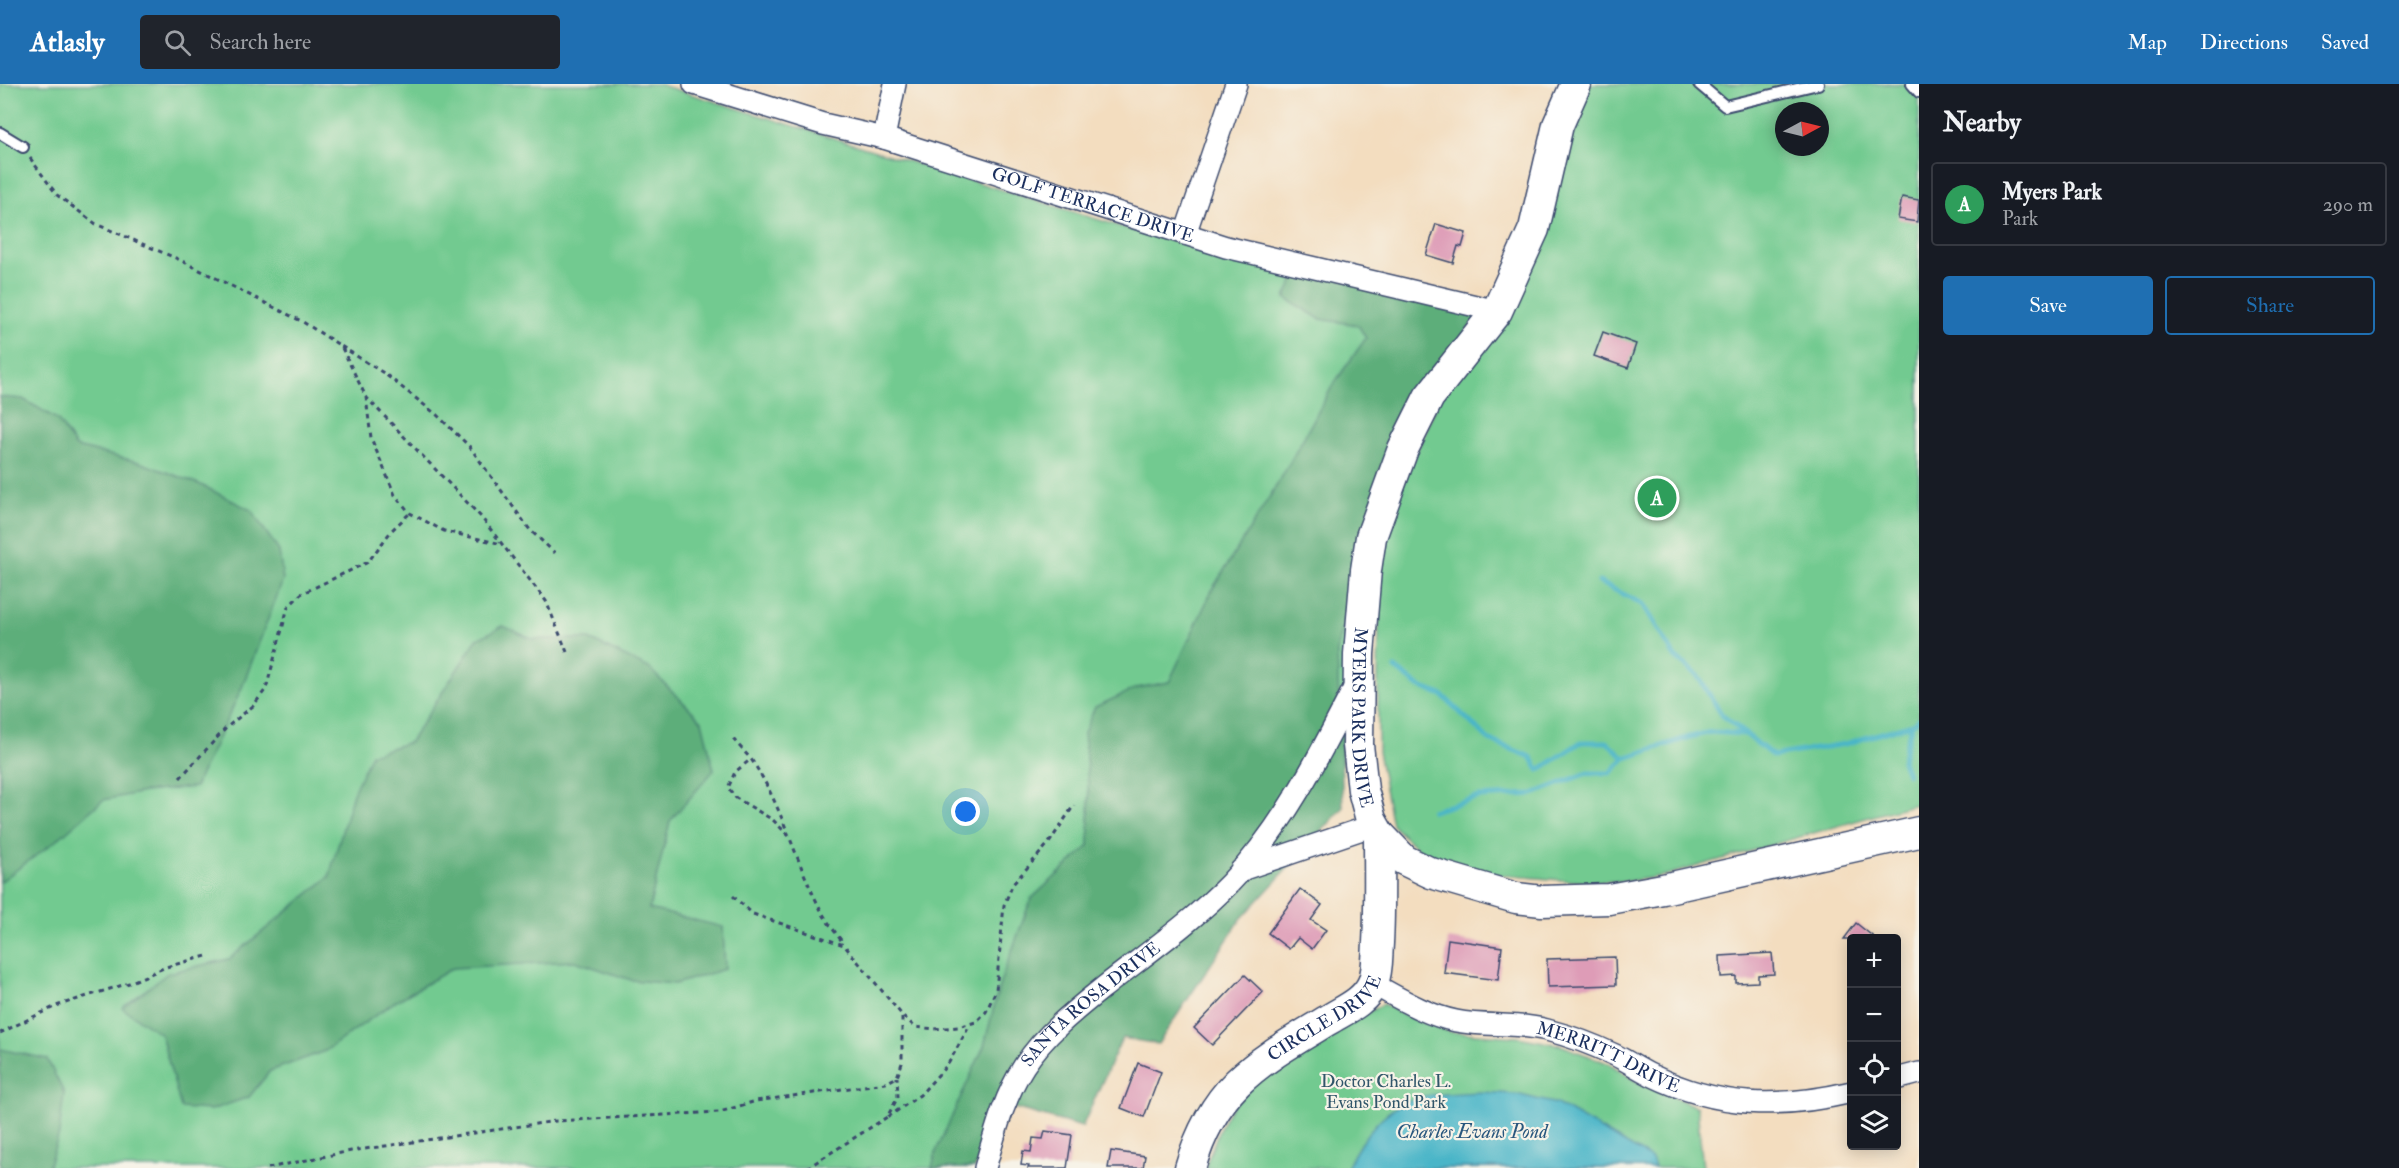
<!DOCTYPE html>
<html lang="en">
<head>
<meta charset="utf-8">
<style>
  :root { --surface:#171b24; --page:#20242c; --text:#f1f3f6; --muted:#9ea1a6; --line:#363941; --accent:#1f6fb2 }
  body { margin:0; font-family:"IM FELL Double Pica",serif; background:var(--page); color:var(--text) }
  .controls { position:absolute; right:18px; bottom:18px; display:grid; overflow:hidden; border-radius:6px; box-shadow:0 3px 15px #0003 }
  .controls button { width:54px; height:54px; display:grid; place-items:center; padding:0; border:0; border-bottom:2px solid var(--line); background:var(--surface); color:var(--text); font:30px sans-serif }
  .compass { position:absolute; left:1775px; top:18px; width:54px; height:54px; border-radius:50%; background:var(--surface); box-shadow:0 3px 15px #0003; rotate:83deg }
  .you { position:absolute; left:966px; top:728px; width:21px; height:21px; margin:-15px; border:4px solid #fff; border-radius:50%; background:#1a73e8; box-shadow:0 0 0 9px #1a73e833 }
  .badge { display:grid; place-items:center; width:39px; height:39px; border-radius:50%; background:var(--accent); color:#fff; font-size:20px; font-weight:700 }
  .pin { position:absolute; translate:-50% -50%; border:3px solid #fff; box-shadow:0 2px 6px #0006 }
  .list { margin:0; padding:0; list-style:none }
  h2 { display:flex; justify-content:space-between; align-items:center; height:78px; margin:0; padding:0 24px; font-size:26px }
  h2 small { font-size:20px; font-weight:400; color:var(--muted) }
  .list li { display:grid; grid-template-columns:39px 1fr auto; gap:18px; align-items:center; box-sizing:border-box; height:84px; margin:0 12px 12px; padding:0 12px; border:2px solid var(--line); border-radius:6px }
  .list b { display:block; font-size:22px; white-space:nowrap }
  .list p { margin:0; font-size:20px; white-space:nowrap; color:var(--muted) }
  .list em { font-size:20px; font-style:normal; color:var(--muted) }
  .actions { display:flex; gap:12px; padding:18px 24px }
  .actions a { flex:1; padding:14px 0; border:2px solid var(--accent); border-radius:6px; text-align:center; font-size:21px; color:var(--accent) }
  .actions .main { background:var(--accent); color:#fff }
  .icon { flex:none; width:33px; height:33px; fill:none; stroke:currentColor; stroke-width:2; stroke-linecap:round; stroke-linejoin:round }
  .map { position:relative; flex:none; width:1919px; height:1084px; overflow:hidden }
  header { display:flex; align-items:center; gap:36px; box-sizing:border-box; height:84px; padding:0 30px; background:var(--accent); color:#fff }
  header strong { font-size:28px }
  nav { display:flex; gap:33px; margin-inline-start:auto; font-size:21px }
  .search { width:420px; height:54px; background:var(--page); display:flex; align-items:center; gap:15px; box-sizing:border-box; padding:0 21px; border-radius:6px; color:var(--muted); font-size:22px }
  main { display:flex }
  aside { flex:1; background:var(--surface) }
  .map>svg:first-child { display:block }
  .green { fill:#72ca90; stroke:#467c77; stroke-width:1.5; fill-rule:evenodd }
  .forest { fill:#5dae7a; stroke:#3c6e6c; stroke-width:1.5 }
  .water { fill:#4ab5c8; stroke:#327293; stroke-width:1.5 }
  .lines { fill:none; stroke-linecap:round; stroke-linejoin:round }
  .stream { stroke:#4ab5c8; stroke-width:5 }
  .building { fill:#de9cb7 }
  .lane-casing { stroke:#3b496d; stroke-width:14 }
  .street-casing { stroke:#3b496d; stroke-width:24 }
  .secondary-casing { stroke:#3b496d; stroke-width:33 }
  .path { stroke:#3b496d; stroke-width:3; stroke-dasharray:4.5 4.5; stroke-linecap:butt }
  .lane { stroke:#fff; stroke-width:10 }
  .street { stroke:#fff; stroke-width:21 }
  .secondary { stroke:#fff; stroke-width:30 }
  .labels { text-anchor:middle; stroke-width:4.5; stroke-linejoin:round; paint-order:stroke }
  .street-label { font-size:18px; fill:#1b2f5e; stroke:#f7f3e8 }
  .park-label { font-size:18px; fill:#31566a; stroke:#f7f3e8 }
  .water-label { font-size:20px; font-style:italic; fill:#29577e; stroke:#f7f3e8 }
</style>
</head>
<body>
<header>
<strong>Atlasly</strong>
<div class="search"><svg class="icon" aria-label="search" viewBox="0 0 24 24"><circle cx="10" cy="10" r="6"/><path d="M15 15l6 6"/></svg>Search here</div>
<nav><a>Map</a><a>Directions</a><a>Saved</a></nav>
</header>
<main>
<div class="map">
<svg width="1919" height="1084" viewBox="0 0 1919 1084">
  <rect width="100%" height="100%" fill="#f7f3e8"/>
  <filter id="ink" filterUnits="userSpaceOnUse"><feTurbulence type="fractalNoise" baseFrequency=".0167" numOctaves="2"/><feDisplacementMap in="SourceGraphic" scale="12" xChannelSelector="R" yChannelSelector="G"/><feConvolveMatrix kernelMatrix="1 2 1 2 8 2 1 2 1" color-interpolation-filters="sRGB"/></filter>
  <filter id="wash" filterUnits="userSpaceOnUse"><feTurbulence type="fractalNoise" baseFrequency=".008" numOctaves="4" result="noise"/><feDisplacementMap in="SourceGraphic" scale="24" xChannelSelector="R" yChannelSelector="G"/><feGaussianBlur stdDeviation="1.35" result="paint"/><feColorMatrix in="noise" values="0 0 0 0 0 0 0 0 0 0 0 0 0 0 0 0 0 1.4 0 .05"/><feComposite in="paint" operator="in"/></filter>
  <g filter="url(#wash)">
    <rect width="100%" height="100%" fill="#f3ddbf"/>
    <!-- green -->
    <path class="green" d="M0 0H658L1145 150 1470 229 1380 370 1349 514 1342 682 1221 769 997 1010 972 1084H0Z
      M1586 0H1919V719L1663 792 1630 797 1585 798 1478 789 1418 765 1392 741 1378 668V587L1380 500 1385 443 1442 307 1489 246ZM1784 27H1820V63H1784Z
      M1383 920 1415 936 1451 948 1518 953 1560 961 1610 980 1636 997 1697 1023 1703 1084H1205C1211 1068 1216 1051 1224 1036 1252 983 1332 949 1383 920Z"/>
    <!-- forest -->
    <path class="forest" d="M1299 185 1479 231 1442 279 1381 382 1337 568 1343 724 1241 835 1158 960 1122 954 1082 1043 1000 1020 975 1084H932L937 1065 984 962 1000 899 1031 815 1089 762V713L1084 649 1095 623 1137 604 1169 598 1213 504 1280 396 1333 301 1366 254 1358 241 1320 235 1285 214Z
      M0 313 23 315 57 335 76 363 139 378 199 400 251 426 279 467 283 496 241 606 195 703 144 708 103 716 57 756 0 798Z
      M503 542 532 555H589L649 584 702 637 714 686 670 737 649 825 723 843 725 885 675 900 631 896 575 877 453 884 393 919 325 967 270 987 249 1013 211 1026 181 1024 161 950 122 924 168 889 229 875 329 793 353 709 371 670 410 658 477 555Z
      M0 965 47 975 64 1009 59 1050 48 1084H0Z"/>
    <!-- water -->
    <path class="water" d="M1481 1008 1516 1010 1557 1020 1652 1075 1655 1084H1347C1362 1052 1388 1017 1426 1012 1444 1009 1463 1009 1481 1008Z"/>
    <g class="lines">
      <!-- stream -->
      <path class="stream" d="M1599 498 1643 520 1675 573 1697 591 1722 631 1773 672 1845 660 1912 640 1919 635
        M1395 584 1420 603 1442 611 1489 656 1531 673 1539 686 1581 658H1607L1625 674
        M1907 690 1902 677 1912 640
        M1432 727 1479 713 1533 710 1587 689H1610L1625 674 1690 653 1711 648 1744 650"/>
    </g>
    <g id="blocks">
      <!-- building -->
      <path class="building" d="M1902 113 1919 116 1917 138 1898 135Z
        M1436 140 1466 149 1462 163 1458 162 1453 179 1426 171Z
        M1603 248 1636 260 1628 284 1594 272Z
        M1300 805 1322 821 1311 836 1326 846 1312 865 1298 854 1289 865 1268 849Z
        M1856 839 1876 855H1844Z
        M1448 855 1502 863 1498 896 1444 889Z
        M1772 869 1774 890 1758 891V898L1736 899V892L1721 893 1720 872Z
        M1615 873 1616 901 1548 903 1547 875Z
        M1245 891 1263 908 1212 961 1194 944Z
        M1138 979 1161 988 1144 1033 1121 1024Z
        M1045 1047 1072 1051 1067 1084H1028L1029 1082 1021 1081 1023 1067 1031 1068 1033 1054 1043 1055Z
        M1111 1067 1145 1072 1143 1084H1108Z"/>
    </g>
  </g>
  <g filter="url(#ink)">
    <use href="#blocks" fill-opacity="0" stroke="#3b496d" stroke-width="1.5"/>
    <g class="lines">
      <defs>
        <path id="lane" d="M1699 0 1725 22 1818 0
          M1912 0 1919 8
          M0 49 23 63"/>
        <g id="street">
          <path id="s1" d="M694 0 823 40 884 54 1226 163 1497 227"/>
          <path d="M884 54 895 0"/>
          <path d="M1185 150 1236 0"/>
          <path d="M1241 786 1374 741"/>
          <path id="s2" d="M1373 900C1399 914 1426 931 1456 937 1486 943 1517 938 1547 946 1570 952 1594 961 1615 971 1627 977 1639 985 1651 991 1719 1024 1779 1025 1852 1008"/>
          <path d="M1896 995 1919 989"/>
          <path id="s3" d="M985 1084C995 1049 1004 1013 1024 982 1045 950 1074 927 1104 903 1147 869 1192 838 1230 799 1284 743 1321 669 1356 600"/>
        </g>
        <g id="secondary">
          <path id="s4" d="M1576 0 1558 41 1534 145 1497 227 1429 313 1403 365 1371 453 1366 486 1359 570 1358 661 1363 706 1371 736 1379 750 1404 776 1431 789 1516 814 1542 817 1609 815 1663 805 1919 748"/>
          <path id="s5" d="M1190 1084C1214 1000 1259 978 1328 936 1344 926 1365 918 1373 899 1378 887 1377 872 1378 859 1380 822 1379 786 1379 750"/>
        </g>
      </defs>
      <!-- lane casing -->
      <use href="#lane" class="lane-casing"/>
      <!-- street casing -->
      <use href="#street" class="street-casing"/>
      <!-- secondary casing -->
      <use href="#secondary" class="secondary-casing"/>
      <!-- path -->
      <path class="path" d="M30 74 57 111 96 140 180 176 303 238 385 290 437 331 469 362 530 446 555 469
        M342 264 366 313 481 433 546 517 567 568
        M366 313 371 354 395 411 410 429 444 447 502 460
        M733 655 751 675
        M180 694 227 643 253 622 266 605 288 523 301 510 368 478 392 446 410 429
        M789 752 773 736 736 714 728 704 735 688 751 675C783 722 795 778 822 828 828 839 836 849 843 859
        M733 812 753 830 844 861 902 931 915 943 935 945 958 943 976 938 986 928 996 906 1004 821 1013 800 1049 759 1074 721
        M0 949 56 922 129 899 166 883 210 871
        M888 1033 920 1011 948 980 970 941
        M268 1084 351 1067 556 1037 720 1028 756 1017 886 999 897 993 902 979V931
        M807 1084 887 1033 898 1013 897 993"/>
      <!-- lane -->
      <use href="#lane" class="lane"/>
      <!-- street -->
      <use href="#street" class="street"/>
      <!-- secondary -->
      <use href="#secondary" class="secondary"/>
    </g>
  </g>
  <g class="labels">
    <!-- street labels -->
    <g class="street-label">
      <text dy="6" stroke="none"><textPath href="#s1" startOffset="417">GOLF TERRACE DRIVE</textPath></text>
      <text dy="6" stroke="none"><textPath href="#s4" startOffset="684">MYERS PARK DRIVE</textPath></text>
      <text dy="6" stroke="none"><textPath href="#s3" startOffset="201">SANTA ROSA DRIVE</textPath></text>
      <text dy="6" stroke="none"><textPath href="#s5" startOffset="208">CIRCLE DRIVE</textPath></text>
      <text dy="6" stroke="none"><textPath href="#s2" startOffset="250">MERRITT DRIVE</textPath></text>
    </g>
    <!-- park labels -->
    <g class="park-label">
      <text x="1386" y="1003">Doctor Charles L.<tspan x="1386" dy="21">Evans Pond Park</tspan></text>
    </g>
    <!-- water labels -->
    <g class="water-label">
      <text x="1472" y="1054">Charles Evans Pond</text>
    </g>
  </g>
</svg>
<div class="controls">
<button>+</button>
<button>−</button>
<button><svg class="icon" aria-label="locate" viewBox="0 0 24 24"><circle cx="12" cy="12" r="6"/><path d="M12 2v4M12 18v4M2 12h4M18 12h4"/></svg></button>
<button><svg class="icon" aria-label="layers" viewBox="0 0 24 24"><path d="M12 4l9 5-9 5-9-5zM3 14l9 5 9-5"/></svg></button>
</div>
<svg class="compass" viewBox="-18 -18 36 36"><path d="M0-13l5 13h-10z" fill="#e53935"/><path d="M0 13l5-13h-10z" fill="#9ea1a6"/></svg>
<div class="you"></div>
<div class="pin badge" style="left:1657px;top:414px;background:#2e9e5b">A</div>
</div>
<aside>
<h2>Nearby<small></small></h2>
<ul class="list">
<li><span class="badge" style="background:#2e9e5b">A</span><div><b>Myers Park</b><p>Park</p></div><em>290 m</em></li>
</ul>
<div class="actions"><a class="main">Save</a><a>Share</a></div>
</aside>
</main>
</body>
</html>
